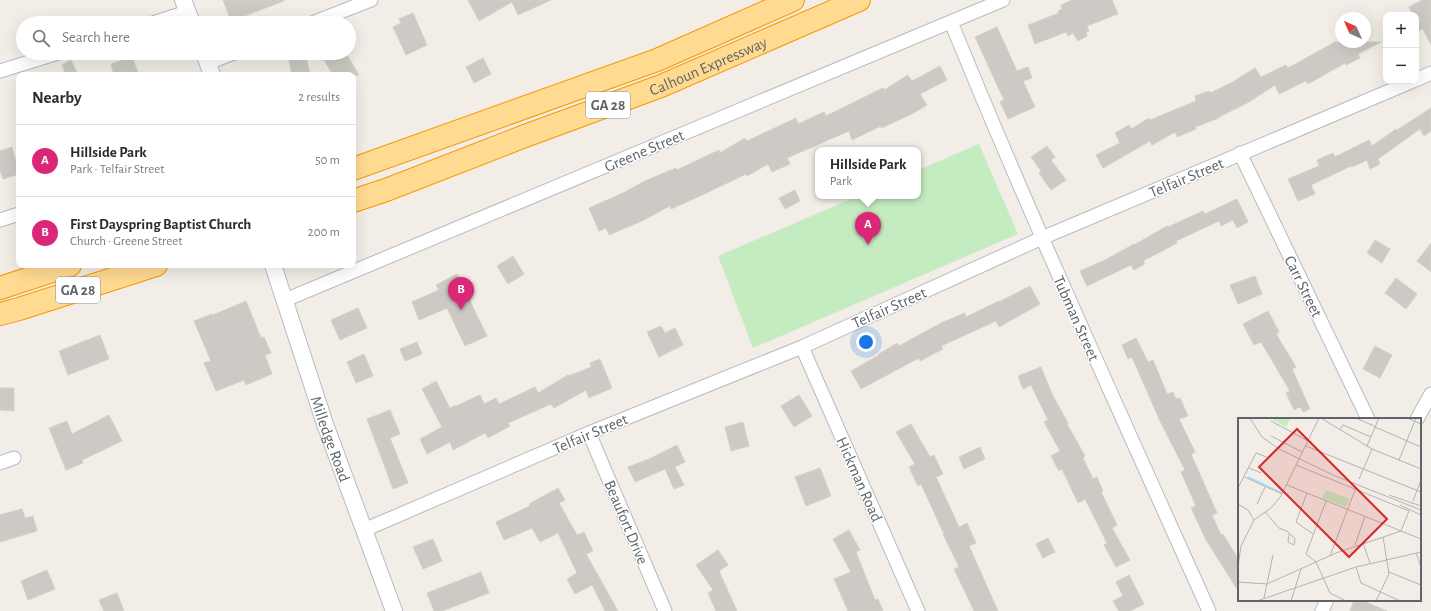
<!DOCTYPE html>
<html lang="en">
<head>
<meta charset="utf-8">
<style>
  :root { --surface:#fff; --page:#f7f7f7; --text:#2b2b33; --muted:#7c7c81; --line:#e1e1e2; --accent:#db2777 }
  body { margin:0; font-family:"Alegreya Sans",sans-serif; background:var(--page); color:var(--text) }
  .controls { position:absolute; right:12px; top:12px; display:grid; overflow:hidden; border-radius:8px; box-shadow:0 4px 16px #0002 }
  .controls button { width:36px; height:36px; display:grid; place-items:center; padding:0; border:0; border-bottom:1px solid var(--line); background:var(--surface); color:var(--text); font:20px sans-serif }
  .compass { position:absolute; left:1335px; top:12px; width:36px; height:36px; border-radius:50%; background:var(--surface); box-shadow:0 4px 16px #0002; rotate:315deg }
  .you { position:absolute; left:866px; top:342px; width:14px; height:14px; margin:-10px; border:3px solid #fff; border-radius:50%; background:#1a73e8; box-shadow:0 0 0 6px #1a73e833 }
  .badge { display:grid; place-items:center; width:26px; height:26px; border-radius:50%; background:var(--accent); color:#fff; font-size:13px; font-weight:700 }
  .pin { position:absolute; translate:-50% -33px; filter:drop-shadow(0 1px 2px #0008) }
  .pin::after { content:''; position:absolute; top:21px; width:14px; height:12px; background:inherit; clip-path:polygon(0 0,100% 0,50% 100%) }
  .popup { position:absolute; left:815px; top:147px; width:106px; height:52px; box-sizing:border-box; display:grid; place-content:center; border-radius:8px; background:var(--surface); filter:drop-shadow(0 1px 3px #0005); font-size:13px; white-space:nowrap; color:var(--muted) }
  .popup b { font-size:15px; color:var(--text) }
  .popup::after { content:''; position:absolute; left:50%; top:100%; margin-left:-8px; border:8px solid transparent; border-top-color:var(--surface) }
  .list { margin:0; padding:0; list-style:none }
  h2 { display:flex; justify-content:space-between; align-items:center; height:52px; margin:0; padding:0 16px; font-size:17px }
  h2 small { font-size:13px; font-weight:400; color:var(--muted) }
  .list li { display:grid; grid-template-columns:26px 1fr auto; gap:12px; align-items:center; box-sizing:border-box; height:72px; padding:0 16px; border-top:1px solid var(--line) }
  .list b { display:block; font-size:15px; white-space:nowrap }
  .list p { margin:0; font-size:13px; white-space:nowrap; color:var(--muted) }
  .list em { font-size:13px; font-style:normal; color:var(--muted) }
  .icon { flex:none; width:22px; height:22px; fill:none; stroke:currentColor; stroke-width:2; stroke-linecap:round; stroke-linejoin:round }
  .map { position:relative; flex:none; width:1431px; height:611px; overflow:hidden }
  .search { position:absolute; background:var(--surface); box-shadow:0 4px 16px #0002; left:16px; top:16px; width:340px; height:44px; display:flex; align-items:center; gap:10px; box-sizing:border-box; padding:0 14px; border-radius:22px; color:var(--muted); font-size:15px }
  .panel { position:absolute; background:var(--surface); box-shadow:0 4px 16px #0002; left:16px; top:72px; width:340px; height:196px; border-radius:8px }
  .map>svg:first-child { display:block }
  .green { fill:#c5ebc1 }
  .building { fill:#cdc9c4; stroke:#d7d0c4 }
  .lines { fill:none; stroke-linecap:round; stroke-linejoin:round }
  .minor-casing { stroke:#b7babf; stroke-width:15 }
  .tertiary-casing { stroke:#b7babf; stroke-width:18 }
  .motorway-casing { stroke:#f99600; stroke-width:24 }
  .minor { stroke:#fff; stroke-width:13 }
  .tertiary { stroke:#fff; stroke-width:16 }
  .motorway { stroke:#ffda91; stroke-width:22 }
  .labels { text-anchor:middle; stroke-width:3; stroke-linejoin:round; paint-order:stroke }
  .shield { fill:#fff; stroke:#8e9296; stroke-width:1 }
  .shield-label { font-size:15px; font-weight:bold; fill:#5e6469 }
  .street-label { font-size:16px; fill:#5e6469; stroke:#fff }
  .inset-river { fill:none; stroke:#aae1ff; stroke-width:2 }
  .inset-road { fill:none; stroke:#b3b3b1; stroke-width:1 }
  .view { fill:#d62828; fill-opacity:0.15; stroke:#d62828; stroke-width:2 }
  .inset-edge { fill:none; stroke:#5e6469; stroke-width:2 }
</style>
</head>
<body>
<div class="map">
<svg width="1431" height="611" viewBox="0 0 1431 611">
  <rect width="100%" height="100%" fill="#f2eee7"/>
  <!-- green -->
  <path class="green" d="M979 144 1018 234 753 348 718 256 858 196H918V170Z"/>
  <!-- building -->
  <path class="building" d="M223 0H284V1L231 21Z
    M468 0H551L518 15 512 2 479 21Z
    M1072 0H1112L1118 14 1087 26 1089 31 1086 32 1087 36 1078 41 1073 33 1068 36 1066 32 1035 44 1028 25 1059 13 1058 11 1062 9 1061 5Z
    M1422 0H1431V45L1423 29 1416 32V15H1413L1409 7Z
    M413 13 427 45 406 55 393 27 401 23 399 19Z
    M997 27 1017 71 1028 67 1032 78 1023 81 1035 107 1008 119 1000 102 1004 100 975 37Z
    M1335 42H1381L1358 54 1360 58 1346 65 1345 63 1308 84 1306 81 1279 94 1275 85 1249 102 1219 117V118L1195 127 1196 129 1177 137 1175 132 1152 145 1150 141 1103 168 1096 155 1120 143 1115 133 1129 125 1131 129 1149 118 1150 120 1196 101 1195 96 1209 91 1210 93 1231 83 1255 68 1261 77 1286 65 1288 68Z
    M320 53H346L359 75H333Z
    M306 56 310 75H292L289 60Z
    M132 57 139 75H114L111 64Z
    M483 58 491 74 474 83 466 67Z
    M71 60 78 75H66L62 65Z
    M940 66 947 80 920 94 927 105 912 114 881 128V126L852 140 849 131 787 158 790 164 772 172 768 164 747 176 746 174 700 196 671 209 670 206 642 221 609 235 606 228 599 231 589 208 623 193 645 181 676 168 677 170 719 150 720 153 745 138 747 141 796 118 798 124 824 112 826 116 883 88 884 90 908 75 912 81Z
    M1431 108V131L1424 136 1420 129 1378 159 1380 164 1370 169 1367 160 1352 167 1351 166 1311 185 1315 194 1298 201 1288 179 1319 166 1317 160 1333 153 1335 157 1369 140 1372 146 1396 129 1397 130Z
    M1047 146 1055 157 1051 160 1066 180 1051 190 1039 173 1041 171 1031 157Z
    M12 147 19 174 3 179 0 171V151Z
    M795 190 800 201 785 209 779 198Z
    M1237 199 1248 222 1237 228 1233 220 1221 226 1219 221 1176 241 1177 243 1143 261 1145 264 1134 270 1131 265 1087 286 1080 271 1105 260 1134 244V245L1167 226 1168 227 1203 211 1205 214Z
    M1375 240 1390 249 1382 263 1367 253Z
    M1431 243V272L1417 261Z
    M513 256 524 274 508 284 497 266Z
    M457 274 487 336 465 346 447 308 419 320 412 302 439 290 436 285Z
    M1255 276 1262 294 1238 304 1230 285Z
    M1396 278 1417 294 1406 309 1385 293Z
    M1030 286 1040 304 999 327 996 321 941 346 943 349 920 361 919 358 861 389 851 371 879 355V354L897 343 899 346 941 323 965 313 966 317 999 301V302Z
    M246 301 261 338 264 337 271 353 265 355 272 374 246 385 244 380 216 391 204 363 211 361 194 321 212 314 213 315Z
    M358 308 367 328 340 340 331 320Z
    M1268 311 1279 332 1276 334 1296 367 1292 369 1310 409 1303 412 1300 407 1294 410 1286 393 1290 391 1261 342 1254 345 1243 324Z
    M661 326 665 333 675 328 683 345 659 357 647 332Z
    M100 335 109 359 68 375 59 351Z
    M1136 338 1148 362 1153 360 1167 394 1173 392 1176 399 1180 398 1188 416 1179 419 1195 452 1191 454 1217 513 1212 515 1221 535 1223 534 1239 560V592L1206 540 1191 508 1196 506 1181 472 1185 470 1160 421 1132 357 1128 359 1122 345Z
    M417 342 422 354 405 361 400 349Z
    M1375 346 1392 355 1380 378 1363 369Z
    M364 354 373 376 356 383 347 362Z
    M600 359 612 388 589 398 586 390 554 408 551 404 508 423 510 426 488 438 485 433 453 450 450 442 427 454 420 439 442 427 422 389 436 381 450 408 456 405V406L480 395 484 404 496 398 499 404 535 387 538 393 568 375 569 376 591 367 590 363Z
    M1041 367 1052 394 1068 423 1067 424 1085 456 1083 458 1093 479 1097 477 1103 491 1101 492 1117 525 1112 528 1130 560 1116 567 1104 545 1107 543 1085 499 1078 503 1062 469 1059 471 1051 456 1060 451 1044 422 1048 420 1031 385 1023 389 1018 376Z
    M0 388H14V411L0 410Z
    M799 395 812 416 794 427 781 406Z
    M390 410 400 434 390 438 408 483 393 489 367 419Z
    M109 415 122 441 82 460 83 463 66 470 49 428 67 421 72 434Z
    M743 422 749 446 731 451 725 427Z
    M911 424 930 457 934 455 943 474 936 477 959 527 967 523 976 543 969 546 998 611H974L954 569 959 567 943 534H944L921 484 918 486 909 467 915 464 896 432Z
    M677 445 685 462 675 467 684 485 674 489 665 469 635 482 628 467 649 459Z
    M980 447 985 459 964 469 959 457Z
    M820 468 831 496 806 506 795 477Z
    M558 488 565 500 559 503 577 535 584 532 593 551 586 554 618 611H605L592 585 575 594 567 579 577 573 558 533 540 542 532 528 504 540 496 522 530 506 529 504Z
    M22 509 25 518 33 516 37 531 0 542V515Z
    M849 530 860 550 856 552 875 600 878 599 883 611H848L834 579 851 572 833 539Z
    M1048 538 1055 552 1043 558 1036 544Z
    M433 539 442 561 423 569 413 547Z
    M718 550 728 565 719 571 737 611H716L708 593 713 590 696 565Z
    M47 570 55 589 28 600 21 581Z
    M481 572 489 593 442 611H434L427 593Z
    M1129 575 1144 604 1130 611H1119L1113 601 1123 596 1116 582Z
    M117 593 124 611H104L99 600Z
    M1354 600H1361L1387 611H1350Z"/>
  <g class="lines">
    <defs>
      <path id="minor" d="M951 22C1032 221 1121 415 1209 611
        M153 23 187 12
        M312 23 371 0
        M208 63 234 53
        M0 71 58 53
        M1416 80 1431 73
        M1240 153 1368 419
        M0 220 19 214
        M285 300 1003 0
        M802 347 918 611
        M1417 419 1431 394
        M589 433 665 611
        M0 463 14 458
        M364 530 589 433 802 347 1042 238 1413 81
        M1322 611 1327 600"/>
      <g id="tertiary">
        <path d="M183 0 192 23"/>
        <path d="M204 53 212 75"/>
        <path id="s1" d="M273 265 325 424 394 611"/>
      </g>
      <g id="motorway">
        <path d="M353 169 657 60 793 0"/>
        <path id="s2" d="M353 201 386 190 525 136 661 86 859 0"/>
        <path d="M0 288 70 265"/>
        <path d="M0 314 19 309 156 265"/>
      </g>
    </defs>
    <!-- minor casing -->
    <use href="#minor" class="minor-casing"/>
    <!-- tertiary casing -->
    <use href="#tertiary" class="tertiary-casing"/>
    <!-- motorway casing -->
    <use href="#motorway" class="motorway-casing"/>
    <!-- minor -->
    <use href="#minor" class="minor"/>
    <!-- tertiary -->
    <use href="#tertiary" class="tertiary"/>
    <!-- motorway -->
    <use href="#motorway" class="motorway"/>
  </g>
  <g class="labels">
    <!-- shield labels -->
    <g class="shield">
      <rect x="586" y="92" width="44" height="26" rx="3"/>
      <rect x="56" y="277" width="44" height="26" rx="3"/>
    </g>
    <g class="shield-label">
      <text x="608" y="110">GA 28</text>
      <text x="78" y="295">GA 28</text>
    </g>
    <!-- street labels -->
    <g class="street-label">
      <text dy="6" stroke="none"><textPath href="#s2" startOffset="380">Calhoun Expressway</textPath></text>
      <text transform="translate(644 150) rotate(-23)" y="6">Greene Street</text>
      <text transform="translate(1186 177) rotate(-23)" y="6">Telfair Street</text>
      <text transform="translate(1304 286) rotate(64)" y="6">Carr Street</text>
      <text transform="translate(889 307) rotate(-24)" y="6">Telfair Street</text>
      <text transform="translate(1077 318) rotate(66)" y="6">Tubman Street</text>
      <text transform="translate(590 433) rotate(-23)" y="6">Telfair Street</text>
      <text dy="6" stroke="none"><textPath href="#s1" startOffset="183">Milledge Road</textPath></text>
      <text transform="translate(860 479) rotate(66)" y="6">Hickman Road</text>
      <text transform="translate(627 522) rotate(67)" y="6">Beaufort Drive</text>
    </g>
  </g>
  <!-- overview -->
  <g transform="translate(1238 418)">
    <rect width="183" height="183" fill="#f2eee7"/>
    <path d="M36 0H53L48 9 35 2ZM88 72 112 81 108 89 84 80Z" fill="#c5ebc1"/>
    <path class="inset-river" d="M10 59 44 75"/>
    <path class="inset-road" d="M12 0 24 19 41 31 95 57 183 92M83 0 134 31 183 51M118 0 138 9M169 0 183 6M33 3 70 23M137 9 183 29M102 12 105 7 133 19M33 18 64 34M68 28 183 74M129 28 141 0M161 42 178 0M58 47 171 93M11 50 23 55M7 59 44 76M121 61 134 31M49 67 183 121M0 70 18 35 31 40M69 75 58 104 75 116M151 77 183 88M88 83 68 136 78 144 92 175 108 183M175 83 183 62M0 86 10 92 16 102M19 86 27 69M162 87 183 97M27 94 41 110 49 113 57 121 56 127 50 124 51 116M125 125 132 145M117 127 127 98M178 135 183 149M92 138 117 72M0 149 3 128 16 102 34 89 43 78 81 0M118 149 123 165 162 183M151 154 183 167M0 164 29 166 98 135 163 113 171 93M26 180 35 137M19 183 118 149 183 134M53 183 63 151M138 183 151 156 145 119"/>
    <path class="view" d="M59 11 149 101 111 139 21 49Z"/>
    <rect width="183" height="183" class="inset-edge"/>
  </g>
</svg>
<div class="controls">
<button>+</button>
<button>−</button>
</div>
<svg class="compass" viewBox="-18 -18 36 36"><path d="M0-13l5 13h-10z" fill="#e53935"/><path d="M0 13l5-13h-10z" fill="#7c7c81"/></svg>
<div class="you"></div>
<div class="pin badge" style="left:868px;top:245px">A</div>
<div class="popup"><b>Hillside Park</b>Park</div>
<div class="pin badge" style="left:461px;top:310px">B</div>
<div class="search"><svg class="icon" aria-label="search" viewBox="0 0 24 24"><circle cx="10" cy="10" r="6"/><path d="M15 15l6 6"/></svg>Search here</div>
<section class="panel">
<h2>Nearby<small>2 results</small></h2>
<ul class="list">
<li><span class="badge">A</span><div><b>Hillside Park</b><p>Park · Telfair Street</p></div><em>50 m</em></li>
<li><span class="badge">B</span><div><b>First Dayspring Baptist Church</b><p>Church · Greene Street</p></div><em>200 m</em></li>
</ul>
</section>
</div>
</body>
</html>
